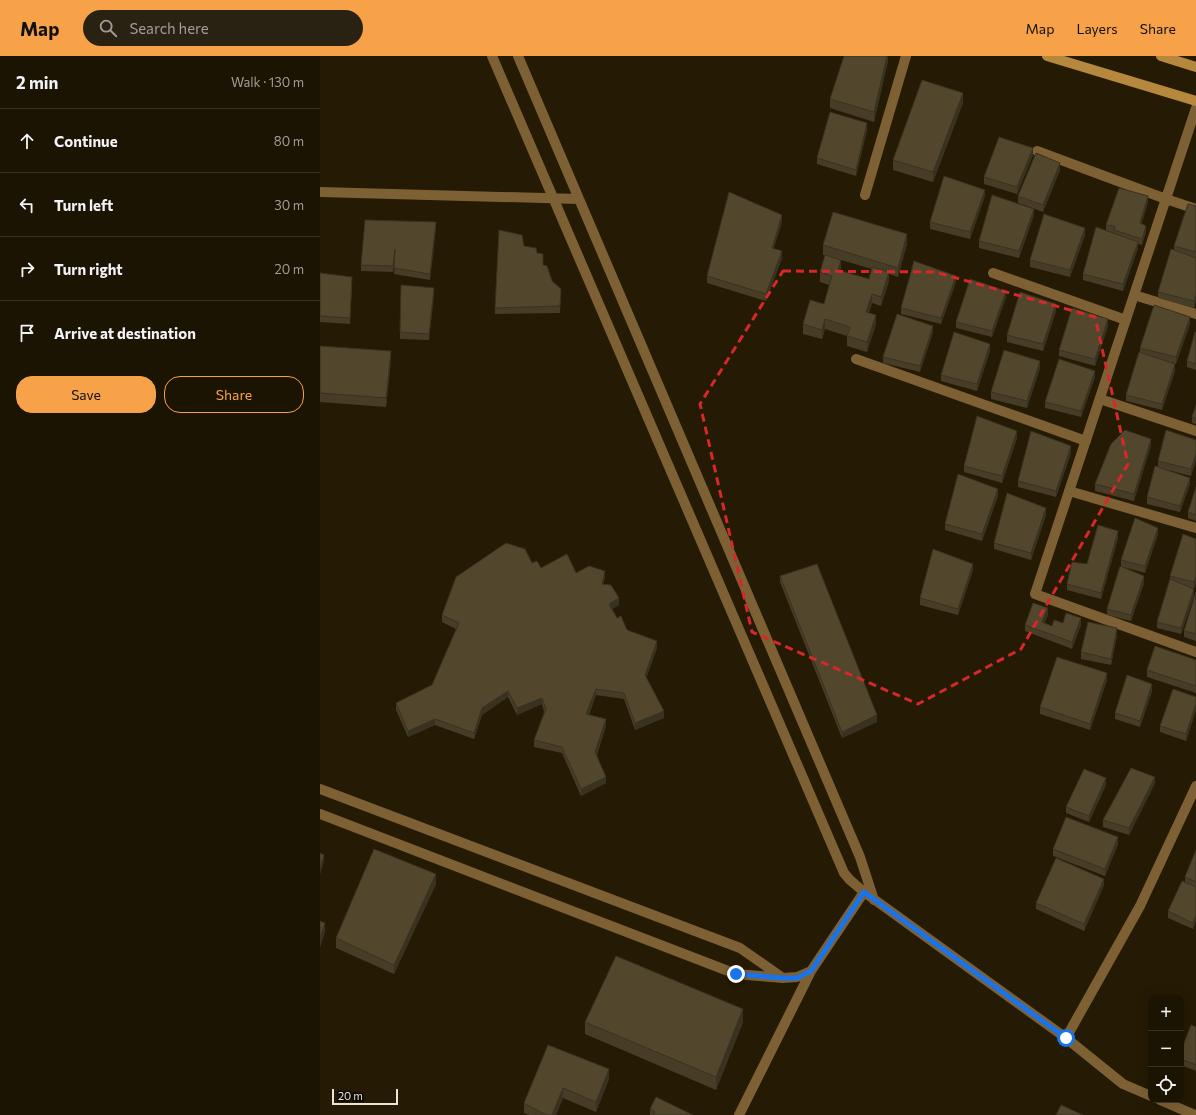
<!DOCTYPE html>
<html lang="en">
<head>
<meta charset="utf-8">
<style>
  :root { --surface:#1c1402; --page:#292111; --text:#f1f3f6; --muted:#a09e99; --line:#3a3324; --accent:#f7a248 }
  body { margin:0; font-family:Commissioner,sans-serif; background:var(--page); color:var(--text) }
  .controls { position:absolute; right:12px; bottom:12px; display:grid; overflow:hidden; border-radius:8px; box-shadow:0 4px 16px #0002 }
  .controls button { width:36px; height:36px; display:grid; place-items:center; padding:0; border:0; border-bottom:1px solid var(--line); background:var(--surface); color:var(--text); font:20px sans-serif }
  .scale { position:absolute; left:12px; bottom:10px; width:66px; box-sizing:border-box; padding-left:4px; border:2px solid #eae4d5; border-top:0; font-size:11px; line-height:14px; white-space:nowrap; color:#eae4d5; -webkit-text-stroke:3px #0a0601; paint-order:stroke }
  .stop { position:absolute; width:12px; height:12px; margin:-9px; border:3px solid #1a73e8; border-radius:50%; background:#fff }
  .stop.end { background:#1a73e8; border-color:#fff; box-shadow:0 1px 4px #0008 }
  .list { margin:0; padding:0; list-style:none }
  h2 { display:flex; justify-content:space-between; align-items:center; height:52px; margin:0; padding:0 16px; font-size:17px }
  h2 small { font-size:13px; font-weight:400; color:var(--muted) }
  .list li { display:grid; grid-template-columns:26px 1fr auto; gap:12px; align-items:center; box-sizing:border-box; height:64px; padding:0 16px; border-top:1px solid var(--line) }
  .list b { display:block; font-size:15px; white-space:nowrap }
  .list em { font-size:13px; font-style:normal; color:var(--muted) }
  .actions { display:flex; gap:8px; padding:12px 16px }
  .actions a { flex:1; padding:9px 0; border:1px solid var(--accent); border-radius:16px; text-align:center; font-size:14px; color:var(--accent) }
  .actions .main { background:var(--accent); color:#111 }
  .icon { flex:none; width:22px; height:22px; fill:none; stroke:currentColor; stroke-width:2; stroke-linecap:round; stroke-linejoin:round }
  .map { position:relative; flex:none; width:876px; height:1059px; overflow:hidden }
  header { display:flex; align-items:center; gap:24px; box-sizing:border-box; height:56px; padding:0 20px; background:var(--accent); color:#111 }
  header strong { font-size:19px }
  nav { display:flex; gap:22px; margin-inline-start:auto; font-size:14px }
  .search { width:280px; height:36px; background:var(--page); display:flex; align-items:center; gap:10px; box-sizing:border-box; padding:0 14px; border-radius:22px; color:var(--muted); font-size:15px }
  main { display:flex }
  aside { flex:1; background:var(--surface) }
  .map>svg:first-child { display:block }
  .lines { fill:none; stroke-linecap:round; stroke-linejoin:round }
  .minor { stroke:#7d6135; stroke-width:10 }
  .secondary { stroke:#b5883e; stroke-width:10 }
  .wall { fill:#473d27; fill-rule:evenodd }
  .shaded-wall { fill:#393220 }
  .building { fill:#52472d; stroke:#393220 }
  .route { stroke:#1a73e8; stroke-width:5 }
  .marked { fill:none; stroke:#d62828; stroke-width:3; stroke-dasharray:8 5; stroke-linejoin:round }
</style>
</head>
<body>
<header>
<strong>Map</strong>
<div class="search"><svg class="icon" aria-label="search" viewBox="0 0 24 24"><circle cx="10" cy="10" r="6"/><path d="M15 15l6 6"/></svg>Search here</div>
<nav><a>Map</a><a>Layers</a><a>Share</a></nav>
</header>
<main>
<aside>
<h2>2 min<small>Walk · 130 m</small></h2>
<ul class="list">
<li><svg class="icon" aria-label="ahead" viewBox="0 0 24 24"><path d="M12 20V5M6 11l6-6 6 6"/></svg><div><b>Continue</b></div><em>80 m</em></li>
<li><svg class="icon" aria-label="left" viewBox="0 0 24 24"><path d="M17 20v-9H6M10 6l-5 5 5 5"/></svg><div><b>Turn left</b></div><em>30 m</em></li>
<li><svg class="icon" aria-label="right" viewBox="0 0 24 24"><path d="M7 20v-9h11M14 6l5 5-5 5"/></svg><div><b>Turn right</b></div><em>20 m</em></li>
<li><svg class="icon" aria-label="arrive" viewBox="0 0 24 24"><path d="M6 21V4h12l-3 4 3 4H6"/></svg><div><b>Arrive at destination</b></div></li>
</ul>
<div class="actions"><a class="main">Save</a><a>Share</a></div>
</aside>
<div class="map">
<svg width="876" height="1059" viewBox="0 0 876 1059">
  <rect width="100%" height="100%" fill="#251a03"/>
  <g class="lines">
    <!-- minor -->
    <path class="minor" d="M172 0 524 817 530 824 544 836 746 982 803 1028 831 1040
      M198 0 540 801 554 844
      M876 52 715 538 876 596
      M717 95 846 143 876 153
      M0 136 259 143
      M545 139 586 0
      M673 217 806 264
      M814 239 876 258
      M536 303 766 385
      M780 343 876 375
      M749 435 876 472
      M0 733 420 892 463 922
      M0 758 416 918 463 922 477 921 491 915 544 836
      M746 982 820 850 876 730
      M840 1044 875 1059
      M419 1059 491 915"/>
    <!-- secondary -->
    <path class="secondary" d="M727 0 876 45
      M841 0 876 11"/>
  </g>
  <!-- wall -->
  <path class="wall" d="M568 0V5L554 66 510 52V43Z
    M643 47 613 126 573 114V104Z
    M547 74 536 120 497 108V102Z
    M713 99 697 138 664 128V121Z
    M740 114 723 156 698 147V140Z
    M665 140 650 183 610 173V166Z
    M828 146 821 168 826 176 822 189 818 188V192L803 235 763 224V218L786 175V169Z
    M876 150V244L874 252 838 242V236L854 195V190Z
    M714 159 699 202 659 192V185Z
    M462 166 453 192 462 202 446 245 387 227V220Z
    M116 172 110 224 74 218 75 204 73 216 41 215V209Z
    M765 179 750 221 710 211V204Z
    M587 188 578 221 569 218V225L561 250 552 247 549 257 556 268 547 296 527 290V280L505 273 502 283 483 278V268L504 248 509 229 500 226V216L505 199H503V189ZM511 201 552 213 549 223 520 215 521 213Z
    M204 190 217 197 232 225 241 239 240 257 175 258V252Z
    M0 217 32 227 30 268 0 266Z
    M636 226 621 268 581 258V252Z
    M114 238 109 284 80 283V276Z
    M686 241 672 281 636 272V266Z
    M736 255 723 295 687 286V279Z
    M870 268 856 308 843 304 855 315 842 354 806 345V339L820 297V292Z
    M788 270 775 310 739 300V294Z
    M613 276 600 316 563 307V301Z
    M876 276V314L867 311V305Z
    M0 290 71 304 66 351 0 346Z
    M670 295 657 335 621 325V319Z
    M720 312 707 352 671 343V336Z
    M775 321 761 361 725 352V346Z
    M876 349V368L872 367V361Z
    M697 382 682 427 644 416V410Z
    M876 384 871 420 840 412 870 428 860 456 827 448V441L838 411V405Z
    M831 389 814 445 775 435V428Z
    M751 397 736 441 698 431V425Z
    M876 431V465L868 462V456Z
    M678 440 662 485 625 474V468Z
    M726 459 711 504 674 493V487Z
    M838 478 825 517 803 511 824 527 811 565 787 559V553L801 511V504Z
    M798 482 781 543 747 534V528L767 508Z
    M876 483 874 533 871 532 874 540 861 578 837 572V566L850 525V520Z
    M212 507 221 512 285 521 283 528 299 549 292 553 297 562 307 574 337 592 326 622 344 662 315 674 304 643 276 639 269 659 286 670 277 699 286 727 261 740 242 697 214 691V684L224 656 222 648 197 659 188 641 162 659 154 683 115 669 88 681 76 654V647L112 629 136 573 122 566V559Z
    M653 514 638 559 600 549V542Z
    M460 520 557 666 522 682 460 526Z
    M876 536V585L864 581V575Z
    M728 559 724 567 732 570 743 567 761 569 752 593 705 575V569Z
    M797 579 791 609 761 603V596Z
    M876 604V637L827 621V614Z
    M787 624 770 674 720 658V651Z
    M832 635 820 671 795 663V657Z
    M876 641V654L866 685 840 676V670Z
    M835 727 809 779 783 771V764Z
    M786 729 769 766 746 757V751Z
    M798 788 785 820 733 800V793Z
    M876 794V865L873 873 848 862V855L865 826V821Z
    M116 828 74 918 16 892V882Z
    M784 829 764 875 716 853V847Z
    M265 966H423L396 1034 265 978Z
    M876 971V1015L861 1009V995Z
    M228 989 289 1023 276 1056 243 1042 236 1059H209L204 1057V1047Z
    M330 1053 373 1059H330Z"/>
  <!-- shaded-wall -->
  <path class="shaded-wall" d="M567 0H568V5L554 66V56Z
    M643 37V47L613 126V116Z
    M547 67V74L536 120V114Z
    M713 92V99L697 138V131Z
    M740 107V114L723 156V149Z
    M665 134V140L650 183V176Z
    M828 140V146L820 174V167Z
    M714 153V159L699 202V195Z
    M462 159V166L452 198V192Z
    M116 166V172L110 224V218Z
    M826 170V176L822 189V183Z
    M765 172V179L750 221V214Z
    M587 178V188L578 221V212Z
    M818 186V192L803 235V228Z
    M462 195V202L446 245V238Z
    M521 204V213L518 223V214Z
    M569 216V225L561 250V241Z
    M636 220V226L621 268V262Z
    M32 221V227L30 268V262Z
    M114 232V238L109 284V278Z
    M686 235V241L672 281V275Z
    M552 238V247L546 266V256Z
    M876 238V244L874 252V245Z
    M736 248V255L723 295V288Z
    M556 259V268L547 296V286Z
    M870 261V268L856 308V301Z
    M505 263V273L502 283V274Z
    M788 263V270L775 310V303Z
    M613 270V276L600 316V310Z
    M670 288V295L657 335V328Z
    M71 295V304L66 351V342Z
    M720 305V312L707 352V345Z
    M855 308V315L842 354V348Z
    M775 315V321L761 361V355Z
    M697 375V382L682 427V420Z
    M831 383V389L814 445V438Z
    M751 390V397L736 441V435Z
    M876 398V405L871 420V413Z
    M870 422V428L860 456V450Z
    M678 433V440L662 485V478Z
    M726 452V459L711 504V497Z
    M838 472V478L825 517V510Z
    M798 475V482L781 543V537Z
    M653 508V514L638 559V553Z
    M285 515V521L282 534V528Z
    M824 520V527L811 565V559Z
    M876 520V527L874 533V526Z
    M874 533V540L861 578V572Z
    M299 542V549L289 555V548Z
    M728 552V559L722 573V566Z
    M761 562V569L752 593V586Z
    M797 572V579L791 609V603Z
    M337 585V592L325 626V619Z
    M787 617V624L770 674V668Z
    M832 628V635L820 671V665Z
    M276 633V639L266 665V658Z
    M188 635V641L162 659 154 683V677L162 652Z
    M222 642V648L197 659V652Z
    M876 648V654L866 685V678Z
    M344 655V662L315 674V667Z
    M557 659V666L522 682V676Z
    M115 663V669L88 681V675Z
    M286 663V670L275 702V696Z
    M286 721V727L261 740V733Z
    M835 721V727L809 779V772Z
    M786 722V729L769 766V760Z
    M798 781V788L785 820V813Z
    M4 799V805L0 819V813Z
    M116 818V828L74 918V909Z
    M784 823V829L764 875V868Z
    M876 859V865L873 873V867Z
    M5 867V876L0 892V882Z
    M423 953V966L396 1034V1021Z
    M289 1013V1023L276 1056V1046Z
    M243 1032V1042L236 1059H232Z"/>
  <!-- building -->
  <path class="building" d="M524 0H567L554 56 510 43Z
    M602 24 643 37 613 116 573 104Z
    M510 56 547 67 536 114 497 102Z
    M679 81 713 92 697 131 664 121Z
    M716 97 740 107 723 149 698 140Z
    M624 120 665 134 650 176 610 166Z
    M799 132 828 140 820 167 826 170 822 183 794 174 795 170 786 169Z
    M409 136 462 159 452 192 462 195 446 238 387 220Z
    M672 139 714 153 699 195 659 185Z
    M868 148 876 150V196L854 190Z
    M513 156 587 178 578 212 503 189Z
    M724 158 765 172 750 214 710 204Z
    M45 164 116 166 110 218 74 212 75 193 73 210 41 209Z
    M776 171 818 186 803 228 763 218Z
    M179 174 202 179 204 190 216 192 217 197 223 198V209L227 210 232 225 241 233 240 250 175 252Z
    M851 193 876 202V238L874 245 838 236Z
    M505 199 521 204 518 214 549 223 552 211 569 216 561 241 552 238 546 256 556 259 547 286 527 280 530 271 505 263 502 274 483 268 490 244 504 248 512 220 500 216Z
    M594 205 636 220 621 262 581 252Z
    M0 217 32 221 30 262 0 260Z
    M650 223 686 235 672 275 636 266Z
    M81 229 114 232 109 278 80 276Z
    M700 236 736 248 723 288 687 279Z
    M834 249 870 261 856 301 820 292Z
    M752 252 788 263 775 303 739 294Z
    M577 258 613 270 600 310 563 301Z
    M634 276 670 288 657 328 621 319Z
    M875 276H876V308L867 305Z
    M0 290 71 295 66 342 0 337Z
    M684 294 720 305 707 345 671 336Z
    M819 296 855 308 842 348 806 339Z
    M739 303 775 315 761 355 725 346Z
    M876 349V362L872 361Z
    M657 360 697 375 682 420 644 410Z
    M805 374 831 383 814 438 775 428 791 388Z
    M846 374 876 384V398L871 413 838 405Z
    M711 375 751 390 736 435 698 425Z
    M835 410 870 422 860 450 827 441Z
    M638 418 678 433 662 478 625 468Z
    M876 431V459L868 456Z
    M687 437 726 452 711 497 674 487Z
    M815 462 838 472 825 510 801 504Z
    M778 469 798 475 781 537 747 528 752 506 767 508Z
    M863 478 876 483V520L874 526 850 520Z
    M186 487 205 493 212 507 217 505 221 512 247 498 256 517 269 510 285 515 282 528 291 529 299 542 289 548 297 562 301 560 307 574 337 585 325 619 344 655 315 667 304 637 276 633 266 658 286 663 275 696 286 721 261 733 242 691 214 684 226 653 222 642 197 652 188 635 162 652 154 677 115 663 88 675 76 647 112 629 139 567 122 559 136 521Z
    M613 493 653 508 638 553 600 542Z
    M497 508 557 659 522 676 460 520Z
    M800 510 824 520 811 559 787 553Z
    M850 523 874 533 861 572 837 566Z
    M876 536V578L864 575Z
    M713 547 728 552 722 566 732 570 734 564 743 567 746 557 761 562 752 586 705 569Z
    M768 566 797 572 791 603 761 596Z
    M835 590 876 604V630L827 614Z
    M737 601 787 617 770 668 720 651Z
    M807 619 832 628 820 665 795 657Z
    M853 633 876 641V648L866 678 840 670Z
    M811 712 835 721 809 772 783 764Z
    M764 713 786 722 769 760 746 751Z
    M746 761 798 781 785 813 733 793Z
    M54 793 116 818 74 909 16 882Z
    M876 794V826L865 821Z
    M0 797 4 799 0 813Z
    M736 802 784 823 764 868 716 847Z
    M862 825 876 831V859L873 867 848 855Z
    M0 865 5 867 0 882Z
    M296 900 423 953 396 1021 265 966Z
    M871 969 876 971V1009L861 1003V995Z
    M228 989 289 1013 276 1046 243 1032 232 1059H226L204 1047Z
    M336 1041 373 1059H333L335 1056 330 1053Z
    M741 1049 763 1059H736Z"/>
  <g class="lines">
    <!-- route -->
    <path class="route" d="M416 918 463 922H477L491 915 544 836 746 982"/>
  </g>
  <!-- marked area -->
  <path class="marked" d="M463 215 615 216 775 261 808 408 701 593 598 648 432 576 380 348Z"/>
</svg>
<div class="controls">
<button>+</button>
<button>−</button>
<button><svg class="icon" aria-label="locate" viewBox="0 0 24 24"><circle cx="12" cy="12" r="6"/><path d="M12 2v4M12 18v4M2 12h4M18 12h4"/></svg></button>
</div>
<div class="scale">20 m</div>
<div class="stop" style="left:746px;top:982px"></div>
<div class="stop end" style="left:416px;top:918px"></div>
</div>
</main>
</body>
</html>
